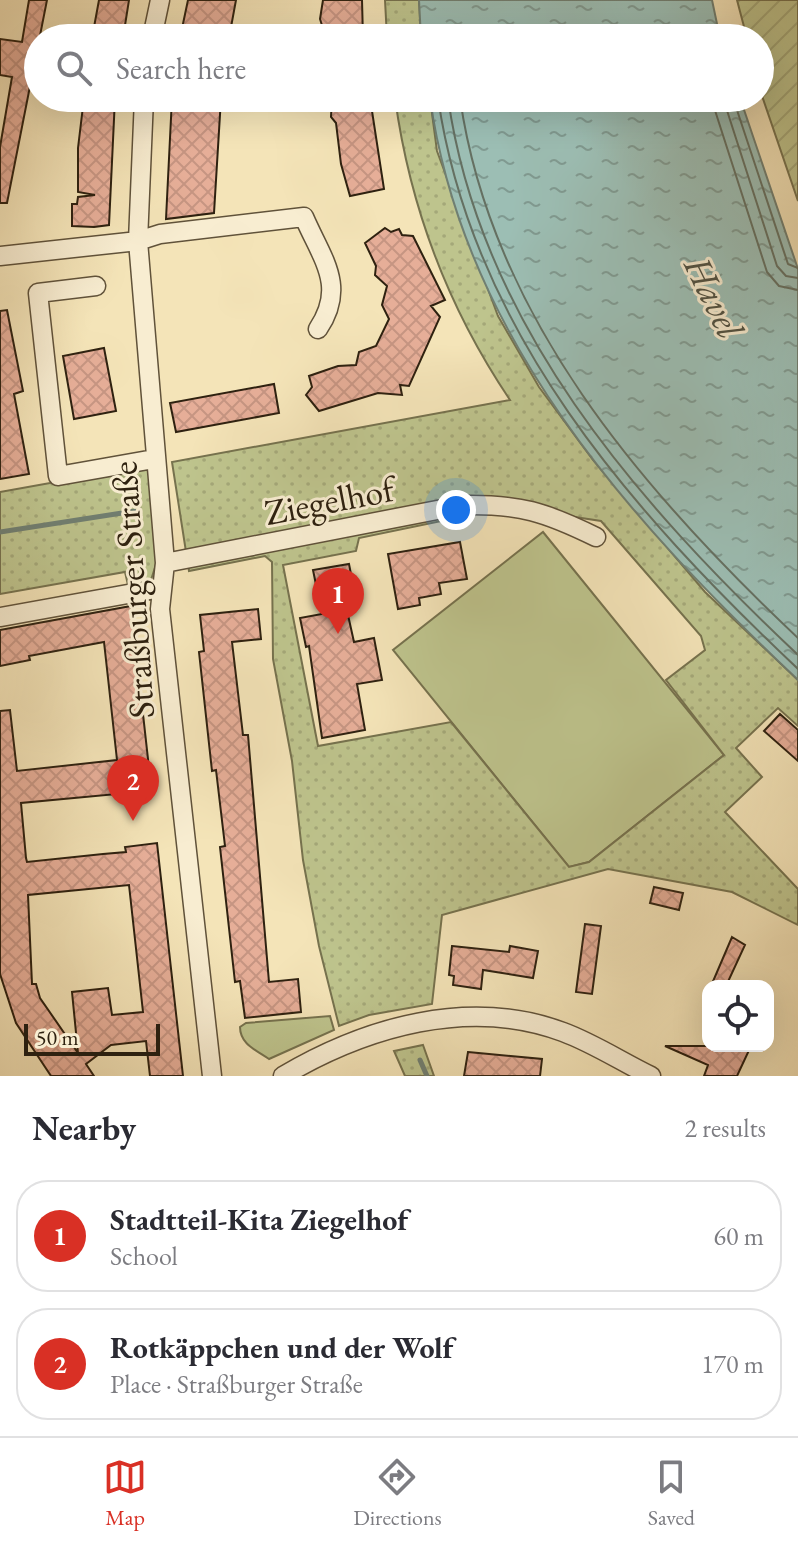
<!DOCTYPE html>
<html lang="en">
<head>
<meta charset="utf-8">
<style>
  :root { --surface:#fff; --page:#f2f2f3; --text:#2b2b33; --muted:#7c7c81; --line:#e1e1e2; --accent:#d93025 }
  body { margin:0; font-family:"EB Garamond",serif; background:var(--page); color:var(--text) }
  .controls { position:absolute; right:24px; bottom:24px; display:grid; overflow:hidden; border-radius:16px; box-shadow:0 8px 32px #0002 }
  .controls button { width:72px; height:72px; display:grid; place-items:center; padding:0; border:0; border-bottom:2px solid var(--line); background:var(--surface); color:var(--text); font:40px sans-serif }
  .scale { position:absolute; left:24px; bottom:20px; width:136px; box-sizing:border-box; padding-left:8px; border:4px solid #2e2110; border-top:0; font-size:22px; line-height:28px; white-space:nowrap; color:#2e2110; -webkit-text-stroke:6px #f8edd1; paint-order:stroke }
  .you { position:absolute; left:456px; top:510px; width:28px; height:28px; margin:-20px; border:6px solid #fff; border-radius:50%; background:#1a73e8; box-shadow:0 0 0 12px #1a73e833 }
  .badge { display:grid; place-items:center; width:52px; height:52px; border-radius:50%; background:var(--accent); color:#fff; font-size:26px; font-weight:700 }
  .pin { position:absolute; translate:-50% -66px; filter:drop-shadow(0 2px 4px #0008) }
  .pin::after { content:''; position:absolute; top:42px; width:28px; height:24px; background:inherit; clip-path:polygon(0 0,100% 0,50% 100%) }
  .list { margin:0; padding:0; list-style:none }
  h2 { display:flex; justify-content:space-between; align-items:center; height:104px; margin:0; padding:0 32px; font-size:34px }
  h2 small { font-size:26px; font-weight:400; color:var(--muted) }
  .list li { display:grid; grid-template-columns:52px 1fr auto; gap:24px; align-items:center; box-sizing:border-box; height:112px; margin:0 16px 16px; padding:0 16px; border:2px solid var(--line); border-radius:32px }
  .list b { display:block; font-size:30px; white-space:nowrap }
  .list p { margin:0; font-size:26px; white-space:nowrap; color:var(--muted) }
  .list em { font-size:26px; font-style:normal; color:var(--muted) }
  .icon { flex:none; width:44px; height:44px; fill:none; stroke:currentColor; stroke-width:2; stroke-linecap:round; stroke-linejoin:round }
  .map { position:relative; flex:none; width:798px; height:1076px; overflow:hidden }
  .search { position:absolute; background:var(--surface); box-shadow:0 8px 32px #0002; left:24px; right:24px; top:24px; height:88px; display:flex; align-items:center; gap:20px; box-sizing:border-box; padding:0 28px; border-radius:44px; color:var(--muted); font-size:30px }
  .sheet { height:360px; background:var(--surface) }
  nav { display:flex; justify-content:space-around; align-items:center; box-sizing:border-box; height:112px; border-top:2px solid var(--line); background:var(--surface); font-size:22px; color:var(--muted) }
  nav a { display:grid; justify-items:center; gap:4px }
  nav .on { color:var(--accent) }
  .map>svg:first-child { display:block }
  .grass { fill:#bec48d; stroke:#76724e; stroke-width:2 }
  .park { fill:url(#park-dots); stroke:#76724e; stroke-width:2; fill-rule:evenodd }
  .garden { fill:url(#garden-furrows); stroke:#76724e; stroke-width:2 }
  .water { fill:url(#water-ripples); stroke:#707f72; stroke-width:2 }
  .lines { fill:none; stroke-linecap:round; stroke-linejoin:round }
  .shore { stroke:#657062; stroke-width:2 }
  .stream { stroke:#707f72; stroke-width:5 }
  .building { fill:url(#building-cross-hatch); stroke:#2e2110; stroke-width:2; fill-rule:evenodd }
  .minor-casing { stroke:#60523a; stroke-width:21 }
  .minor { stroke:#f8edd1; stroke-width:18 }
  .labels { text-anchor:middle; stroke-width:6; stroke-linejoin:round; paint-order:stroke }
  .street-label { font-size:36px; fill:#2e2110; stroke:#f8edd1 }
  .water-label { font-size:38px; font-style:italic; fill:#4f5041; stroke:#f8edd1 }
</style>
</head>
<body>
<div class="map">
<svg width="798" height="1076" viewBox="0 0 798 1076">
  <defs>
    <pattern id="park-dots" width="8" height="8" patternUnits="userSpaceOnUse" patternTransform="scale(2)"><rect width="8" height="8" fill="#bec48d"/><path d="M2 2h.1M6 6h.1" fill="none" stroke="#a4a879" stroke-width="1.8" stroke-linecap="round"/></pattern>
    <pattern id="garden-furrows" width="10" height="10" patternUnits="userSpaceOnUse" patternTransform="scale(2)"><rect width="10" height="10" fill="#bec48d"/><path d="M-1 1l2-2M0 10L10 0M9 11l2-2" fill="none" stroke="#a4a879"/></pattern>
    <pattern id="water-ripples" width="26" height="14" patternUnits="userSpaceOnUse" patternTransform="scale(2)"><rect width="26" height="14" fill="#9cbeb4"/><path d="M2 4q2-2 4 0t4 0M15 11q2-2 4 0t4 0" fill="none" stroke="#809a91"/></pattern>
    <pattern id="building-cross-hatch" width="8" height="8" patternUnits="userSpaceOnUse" patternTransform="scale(2)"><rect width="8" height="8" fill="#e6ae98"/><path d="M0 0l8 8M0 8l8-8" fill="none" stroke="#c69582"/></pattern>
  </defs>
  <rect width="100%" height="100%" fill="#f4e4b8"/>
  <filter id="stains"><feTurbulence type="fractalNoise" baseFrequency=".0025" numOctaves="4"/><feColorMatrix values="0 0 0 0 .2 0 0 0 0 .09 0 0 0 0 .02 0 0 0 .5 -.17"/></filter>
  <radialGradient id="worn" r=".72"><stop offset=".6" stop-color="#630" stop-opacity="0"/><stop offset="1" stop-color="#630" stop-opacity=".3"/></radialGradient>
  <!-- grass -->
  <path class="grass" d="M543 532 724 755 589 862 569 867 393 650Z
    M330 1016 334 1030 269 1059C256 1050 240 1044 240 1027L246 1023Z"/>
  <!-- park -->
  <path class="park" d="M385 0H419L421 38H387Z
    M395 98H430L437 151 498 316 539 387 593 460 705 592 798 680V726L778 708 736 748 762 777 725 812 798 889V925L732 892 608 869 442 915 432 1004 369 1015 339 1026 319 946 303 860 292 761 273 659 272 562 265 556 189 571 172 462 510 400C448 308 410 208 395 98ZM509 507 601 521 701 636 705 650 666 680 724 755 589 862 569 867 451 722 318 746 283 565 356 551 359 538Z
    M139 467 150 470 158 558 151 580 128 585 125 572 0 594V492Z
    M423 1045 434 1076H405L394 1051Z"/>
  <!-- garden -->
  <path class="garden" d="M737 0H798V201L760 90V38H747Z"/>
  <!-- water -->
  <path class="water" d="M419 0H712L720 38H421Z
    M430 98H740L798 269V680C629 520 463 337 430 98Z"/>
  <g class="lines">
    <!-- shore -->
    <path class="shore" d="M438 98C472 332 632 512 798 669
      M448 98C480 324 637 503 798 655
      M460 98C491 316 643 492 798 638
      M711 98 767 272 779 286 798 290
      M723 98 777 266 786 276 798 278
      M733 98 788 264 798 268"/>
    <!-- stream -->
    <path class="stream" d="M0 532 135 511
      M420 1060 427 1076"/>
  </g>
  <!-- building -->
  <path class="building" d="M29 0H47L7 203H0V147L12 77 0 75V39L22 42Z
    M99 0H129L123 38H92Z
    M188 0H236L229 38H180Z
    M323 0H362L363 38H326L320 19Z
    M84 98H115L109 225 94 227 72 226V204H77L78 197 95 195 78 192V148Z
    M172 98H221L214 213 166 219Z
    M332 98H370L384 189 350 196 341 164 336 123 331 117Z
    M385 228 391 232 399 229 402 235 413 236 445 300 431 306 440 317 409 386 400 385 402 395 378 393 319 411 306 395 312 387 309 376 338 366 356 365 359 352 376 346 389 319 382 305 387 286 375 275 376 266 365 243Z
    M7 310 23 391 14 394 29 474 0 479V311Z
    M104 348 116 411 74 419 63 356Z
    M274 384 279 413 176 432 170 403Z
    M460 542 467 579 439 583 441 594 419 598 420 605 398 609 388 554Z
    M349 564 357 605 346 606 354 642 374 638 382 680 357 684 365 730 322 738 309 646 306 647 300 618 322 614 313 570Z
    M131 606 152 795 127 797V793L21 803 26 858 27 862 103 854 126 852 125 847 157 843 183 1076H150L146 1041 111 1045 86 1064 94 1076H51L16 1023 0 974V711L10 710 17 771 117 760 108 678 104 642 29 656 30 660 0 666V630ZM129 885 143 1012 112 1015 108 988 72 992 78 1053 40 998 36 984H32L28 895Z
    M258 609 261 639 232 642 243 735H248L269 982 298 979 301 1012 245 1018 240 981 235 982 220 847 225 846 216 770 212 771 199 652 204 651 200 615Z
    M780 714 798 730V761L764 731Z
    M654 887 683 893 679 910 650 903Z
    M585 924 601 926 592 994 576 992Z
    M732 937 745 945 726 986H711Z
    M452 946 509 952 510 946 538 951 533 978 483 970 481 989 453 985 454 976 449 975Z
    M665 1046H751L737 1076H704L708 1065Z
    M468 1052 542 1059 540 1076H464Z"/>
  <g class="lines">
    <defs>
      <path id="minor" d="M152 38 160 0
        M144 98 138 241 165 563 160 609 212 1076
        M0 256 138 241 160 234 304 217C322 259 347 286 318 329
        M96 286 38 293 58 476 154 459
        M165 563 463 505C520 504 545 512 596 537
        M1 617 161 588
        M283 1076C366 1027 469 997 563 1032 593 1043 622 1062 651 1076"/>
    </defs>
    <!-- minor casing -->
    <use href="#minor" class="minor-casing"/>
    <!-- minor -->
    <use href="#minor" class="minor"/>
  </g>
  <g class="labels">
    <!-- street labels -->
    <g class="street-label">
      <text transform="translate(329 500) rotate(-11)" y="13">Ziegelhof</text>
      <text transform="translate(132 590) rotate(-94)" y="13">Straßburger Straße</text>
    </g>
    <!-- water labels -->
    <g class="water-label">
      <text transform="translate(714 297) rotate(64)" y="13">Havel</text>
    </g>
  </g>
  <rect width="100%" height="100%" filter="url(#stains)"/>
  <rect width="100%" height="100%" fill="url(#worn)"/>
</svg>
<div class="controls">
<button><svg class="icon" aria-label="locate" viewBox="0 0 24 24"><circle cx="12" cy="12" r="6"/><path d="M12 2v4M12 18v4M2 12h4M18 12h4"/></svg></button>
</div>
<div class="scale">50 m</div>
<div class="you"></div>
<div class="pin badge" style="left:338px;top:634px">1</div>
<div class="pin badge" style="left:133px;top:821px">2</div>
<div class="search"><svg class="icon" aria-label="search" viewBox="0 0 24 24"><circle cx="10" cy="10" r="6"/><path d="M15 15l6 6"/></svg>Search here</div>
</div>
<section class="sheet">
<h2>Nearby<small>2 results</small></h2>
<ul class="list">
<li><span class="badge">1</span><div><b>Stadtteil-Kita Ziegelhof</b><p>School</p></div><em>60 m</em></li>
<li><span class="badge">2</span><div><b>Rotkäppchen und der Wolf</b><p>Place · Straßburger Straße</p></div><em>170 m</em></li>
</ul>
</section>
<nav>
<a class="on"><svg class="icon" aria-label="map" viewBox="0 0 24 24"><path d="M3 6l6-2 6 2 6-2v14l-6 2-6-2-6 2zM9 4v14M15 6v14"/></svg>Map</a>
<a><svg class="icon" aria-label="directions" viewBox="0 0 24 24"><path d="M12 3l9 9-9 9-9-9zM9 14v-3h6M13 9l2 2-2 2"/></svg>Directions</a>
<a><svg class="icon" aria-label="saved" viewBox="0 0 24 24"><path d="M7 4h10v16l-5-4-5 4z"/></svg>Saved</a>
</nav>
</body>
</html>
